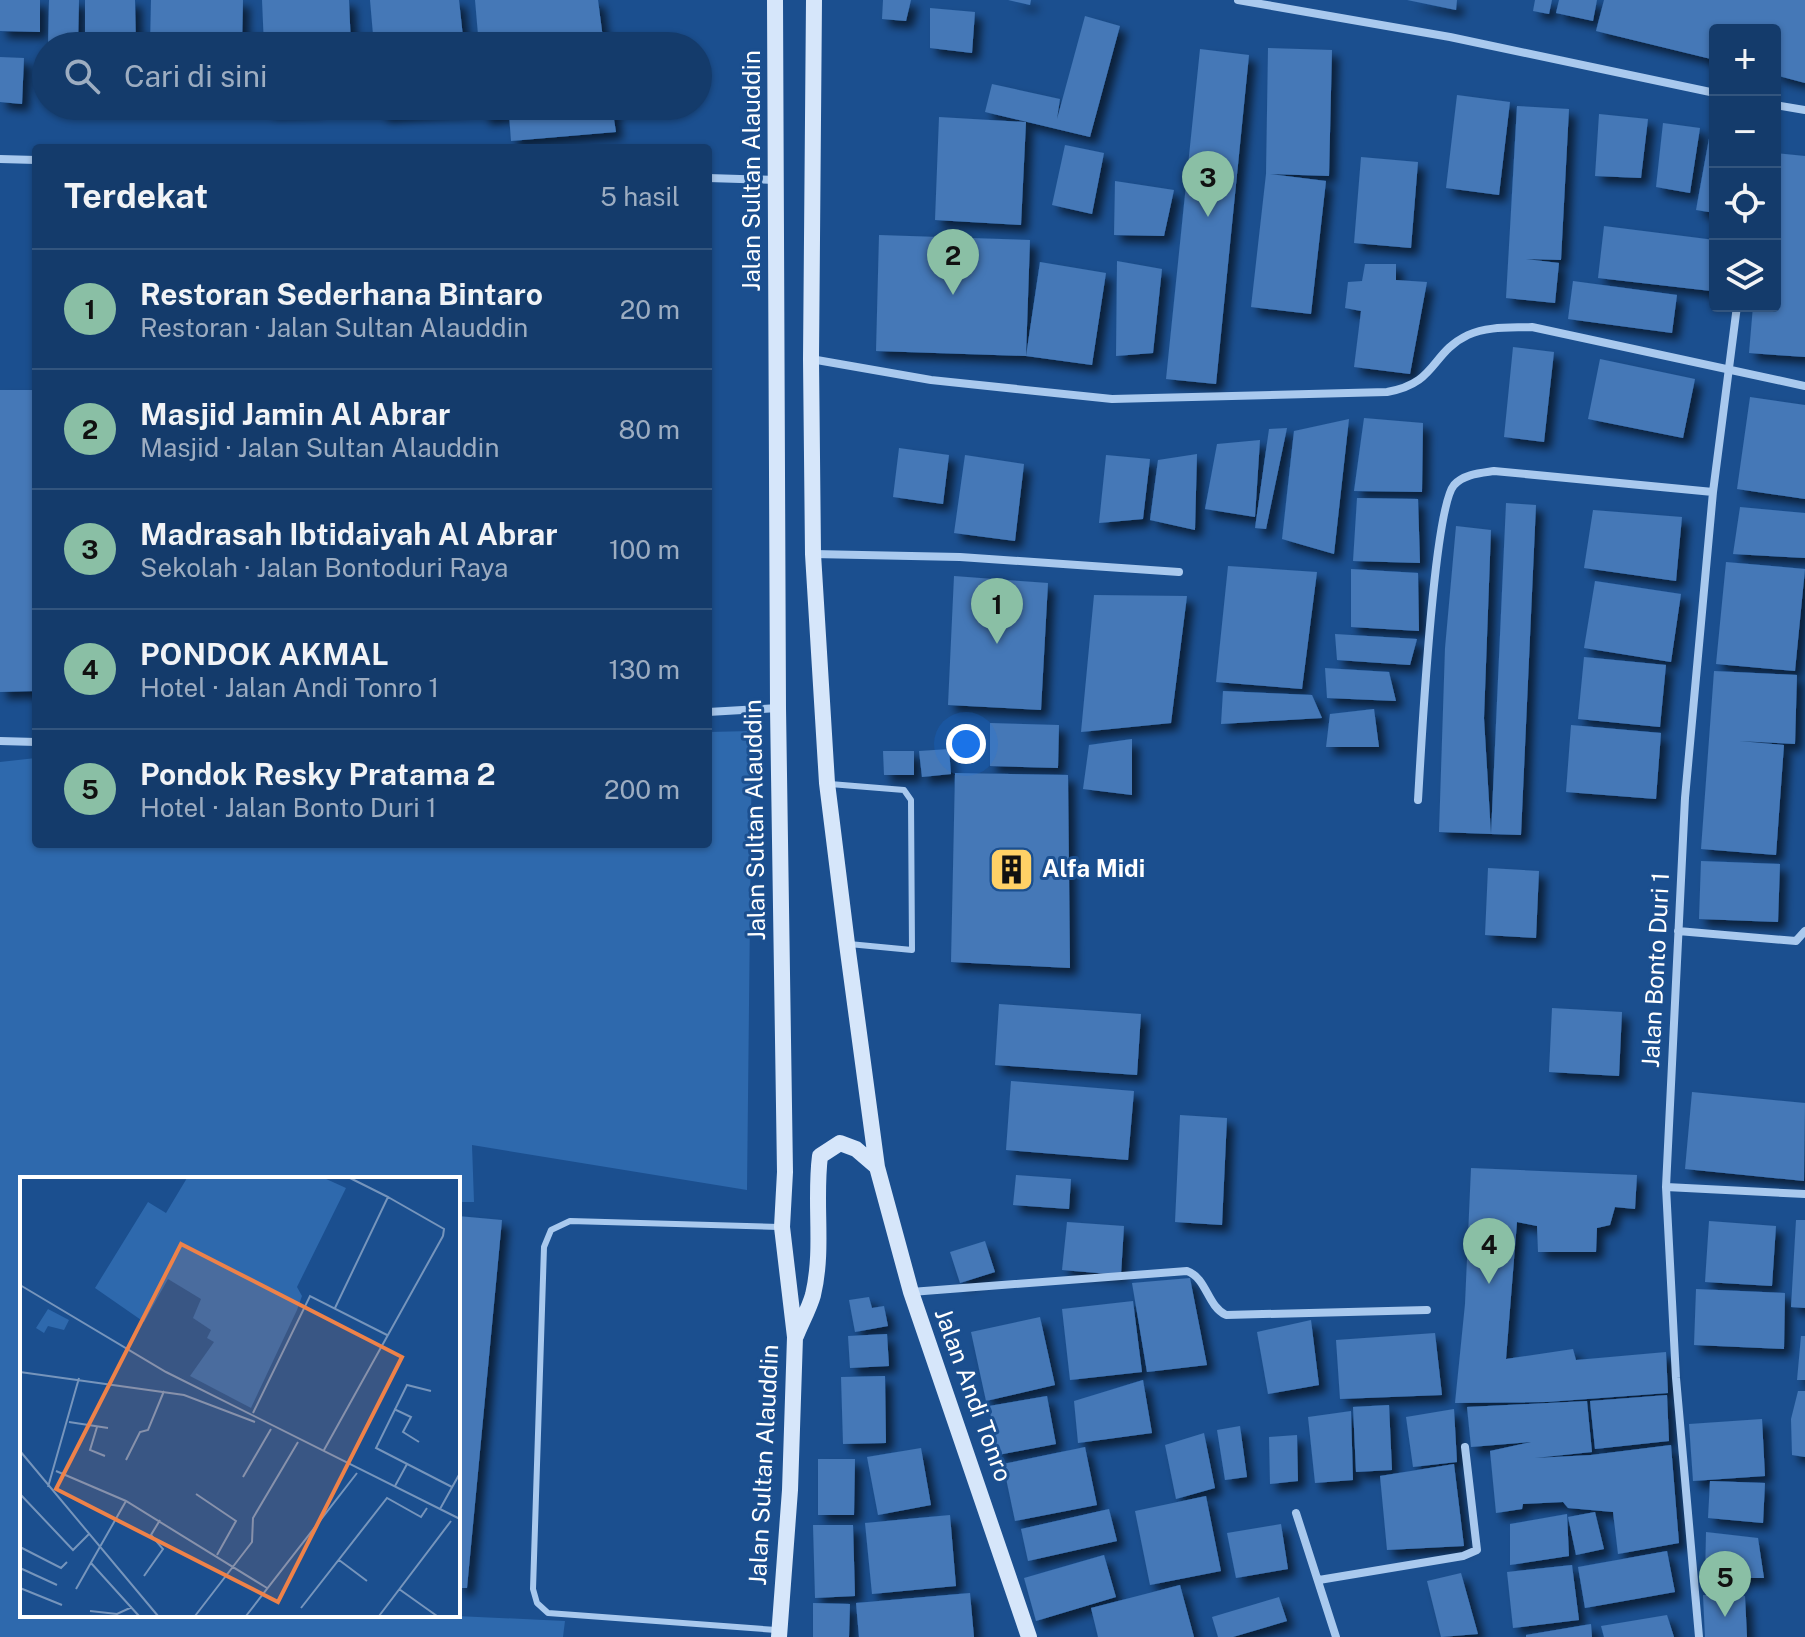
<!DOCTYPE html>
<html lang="id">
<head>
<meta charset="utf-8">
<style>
  :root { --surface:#143b6b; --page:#1d4271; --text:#f1f3f6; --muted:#9dadc1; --line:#33557e; --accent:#8abfa5 }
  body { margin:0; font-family:"Public Sans",sans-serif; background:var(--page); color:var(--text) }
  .controls { position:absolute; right:24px; top:24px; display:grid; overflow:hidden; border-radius:8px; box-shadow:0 2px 6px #0004 }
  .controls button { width:72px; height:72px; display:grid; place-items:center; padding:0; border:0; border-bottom:2px solid var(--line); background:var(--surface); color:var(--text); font:40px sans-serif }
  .you { position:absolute; left:966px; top:744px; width:28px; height:28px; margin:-20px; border:6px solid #fff; border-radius:50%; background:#1a73e8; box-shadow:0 0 0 12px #1a73e833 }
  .badge { display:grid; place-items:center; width:52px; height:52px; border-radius:50%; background:var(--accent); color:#111; font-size:26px; font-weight:700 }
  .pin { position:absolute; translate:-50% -66px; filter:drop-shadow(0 2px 4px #0008) }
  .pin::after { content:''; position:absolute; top:42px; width:28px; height:24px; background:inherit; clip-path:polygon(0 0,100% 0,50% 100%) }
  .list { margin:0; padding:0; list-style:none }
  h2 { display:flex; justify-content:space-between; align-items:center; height:104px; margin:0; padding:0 32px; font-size:34px }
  h2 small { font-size:26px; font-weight:400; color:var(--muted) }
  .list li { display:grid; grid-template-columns:52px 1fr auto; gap:24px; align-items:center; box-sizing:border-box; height:120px; padding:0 32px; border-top:2px solid var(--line) }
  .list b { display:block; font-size:30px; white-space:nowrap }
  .list p { margin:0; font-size:26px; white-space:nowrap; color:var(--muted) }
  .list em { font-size:26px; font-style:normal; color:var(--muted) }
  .icon { flex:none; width:44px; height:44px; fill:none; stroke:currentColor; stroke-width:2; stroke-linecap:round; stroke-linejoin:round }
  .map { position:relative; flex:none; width:1805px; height:1637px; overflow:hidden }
  .search { position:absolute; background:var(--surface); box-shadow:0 2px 6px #0004; left:32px; top:32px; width:680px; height:88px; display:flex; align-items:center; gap:20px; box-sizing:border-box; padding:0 28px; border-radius:44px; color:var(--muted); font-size:30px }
  .panel { position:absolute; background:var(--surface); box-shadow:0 2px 6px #0004; left:32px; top:144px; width:680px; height:704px; border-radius:8px }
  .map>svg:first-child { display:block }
  .green { fill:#2e69ad }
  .building { fill:#4478b7; filter:url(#shadow) }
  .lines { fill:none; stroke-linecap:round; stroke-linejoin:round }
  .lane { stroke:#a9c9ee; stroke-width:6 }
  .street { stroke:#a9c9ee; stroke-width:8 }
  .secondary { stroke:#d6e6fa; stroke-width:16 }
  .labels { text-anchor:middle; stroke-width:6; stroke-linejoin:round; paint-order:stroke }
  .street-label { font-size:24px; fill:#fff; stroke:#1b4f8f }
  .poi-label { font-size:24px; font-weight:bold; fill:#fff; stroke:#1b4f8f; text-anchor:start }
  .inset-road { fill:none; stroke:#7695bc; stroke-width:2 }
  .view { fill:#ee8249; fill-opacity:0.15; stroke:#ee8249; stroke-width:4 }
  .inset-edge { fill:none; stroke:#fff; stroke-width:4 }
</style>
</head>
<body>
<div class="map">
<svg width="1805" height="1637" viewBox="0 0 1805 1637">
  <defs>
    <filter id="shadow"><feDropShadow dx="7" dy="7" stdDeviation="4" flood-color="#0009"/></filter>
  </defs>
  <rect width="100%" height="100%" fill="#1b4f8f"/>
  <!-- green -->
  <path class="green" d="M752 731 747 1190 472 1145 474 1202H458V1179H22V1615H435L565 1621 563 1637H0V762L36 758V844H708V732Z"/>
  <!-- building -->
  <path class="building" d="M0 0H40V32L0 31Z
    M49 0H79L78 46H48Z
    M85 0H135L136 46H85Z
    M151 0H243L242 46H150Z
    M262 0H349L351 46H264Z
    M370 0H459L464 46H374Z
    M475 0H598L604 46H479Z
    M883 0H911L906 21 882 19Z
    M1008 0H1031L1030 5Z
    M1407 0H1457L1456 10Z
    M1535 0H1552L1549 14 1533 11Z
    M1559 0H1597L1593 21 1556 13Z
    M1604 0H1805V83L1775 75V30H1715V60L1596 31Z
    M930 8 975 12 972 53 930 48Z
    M1085 16 1120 26 1090 137 985 112 992 84 1060 99 1057 119Z
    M1268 48 1332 50 1329 176 1270 174 1326 181 1311 314 1251 307 1266 174Z
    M1200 49 1249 55 1216 384 1166 379Z
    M0 57 24 58 22 104 0 102Z
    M1457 95 1510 102 1499 195 1446 188Z
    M267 106H316V109L267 111Z
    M380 106H462V108L381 115Z
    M483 106H612L616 132 511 141 509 114 483 118Z
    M1517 106 1569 109 1561 260 1526 259 1559 263 1555 303 1506 298Z
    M1599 114 1648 119 1641 178 1595 176Z
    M939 117 1026 122 1021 225 935 220Z
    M1712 122 1715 123V213L1696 210Z
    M1663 123 1700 128 1690 193 1656 187Z
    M1065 145 1104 153 1092 214 1052 205Z
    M1775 153 1805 156V357L1749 353 1753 306H1775Z
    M1361 157 1418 162 1411 248 1354 243Z
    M1115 181 1174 190 1164 236 1114 235Z
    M1604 226 1715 240 1711 291 1598 278Z
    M879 235 1030 240 1026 356 1040 262 1106 273 1092 365 1026 356 876 351Z
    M1117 261 1162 269 1153 353 1116 356Z
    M1365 264H1396V280L1427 282 1410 374 1354 367 1361 311 1345 308 1348 282 1362 281Z
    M1573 281 1677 295 1672 333 1568 319Z
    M1513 347 1554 352 1544 442 1504 437Z
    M1600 359 1695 379 1683 438 1588 419Z
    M0 390H36V691L0 692Z
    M1750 397 1805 405V499L1737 489Z
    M1364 418 1423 423 1422 492 1354 491Z
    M1349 419 1334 554 1282 539 1294 431Z
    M1287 428 1266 529 1255 528 1269 429Z
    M1260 440 1255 517 1205 509 1217 444Z
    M899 448 949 455 943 504 893 497Z
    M1197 454 1195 530 1150 520 1158 460Z
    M965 455 1024 464 1015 541 954 533Z
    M1106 455 1150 459 1143 519 1099 523Z
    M1357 498 1418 499 1420 563 1353 561Z
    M1506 503 1536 505 1521 835 1491 834Z
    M1740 507 1805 513V558L1733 554Z
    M1593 510 1682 517 1676 581 1584 568Z
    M1456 526 1491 530 1484 718 1491 834 1439 832 1445 648Z
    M1726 562 1805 569 1795 671 1716 664Z
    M1228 566 1317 572 1302 689 1216 682Z
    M1351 569 1418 573 1419 631 1351 627Z
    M954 576 1048 583 1041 710 948 705Z
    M1595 581 1681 594 1671 662 1584 648Z
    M1094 595 1187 596 1171 723 1081 732Z
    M1335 634 1417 639 1410 665 1337 660Z
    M1584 657 1666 665 1660 727 1578 719Z
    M1325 668 1389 672 1396 701 1327 698Z
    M1714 671 1797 675 1795 744 1739 741 1784 745 1776 855 1701 849Z
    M1223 691 1312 695 1322 718 1221 724Z
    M1374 709 1379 747H1326L1330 714Z
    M990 723 1059 725 1058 768 990 766Z
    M1571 725 1661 733 1656 799 1566 792Z
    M1132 739V795L1083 789 1089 745Z
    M949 749 951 774 922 777 919 751Z
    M883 751H914V775H884Z
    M955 773 1068 775 1070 968 951 962Z
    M1701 861 1780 864 1778 922 1699 919Z
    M1488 868 1539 871 1536 938 1485 935Z
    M999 1004 1141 1014 1137 1075 995 1065Z
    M1552 1008 1622 1012 1619 1076 1549 1072Z
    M1011 1081 1134 1091 1128 1160 1006 1150Z
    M1692 1092 1805 1103 1804 1181 1685 1169Z
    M1180 1115 1227 1118 1222 1225 1175 1222Z
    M1471 1168 1637 1175 1635 1209 1615 1207 1610 1225 1597 1228 1596 1252H1538L1537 1226 1517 1222 1506 1359 1573 1349 1576 1360 1666 1352 1668 1393 1547 1402 1455 1403 1465 1304Z
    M1016 1175 1071 1179 1069 1209 1013 1205Z
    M458 1216 502 1220 467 1588H458Z
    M1796 1220H1805V1308L1791 1307Z
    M1709 1221 1776 1226 1772 1286 1705 1282Z
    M1067 1222 1124 1226 1121 1275 1062 1270Z
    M985 1241 995 1272 960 1283 950 1252Z
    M1190 1278 1207 1365 1147 1372 1132 1283Z
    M1696 1289 1785 1293 1784 1349 1694 1345Z
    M869 1297 872 1308 884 1306 888 1326 855 1332 849 1300Z
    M1133 1301 1142 1372 1070 1380 1062 1309Z
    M1040 1317 1055 1385 986 1401 971 1332Z
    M1311 1320 1319 1385 1268 1394 1257 1332Z
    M1435 1333 1442 1395 1340 1399 1336 1340Z
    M887 1334 889 1366 850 1368 848 1336Z
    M1801 1336H1805V1380H1797Z
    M885 1376 886 1443 843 1444 841 1377Z
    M1143 1380 1152 1433 1078 1443 1074 1401Z
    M1798 1391H1805V1457L1792 1455 1791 1419Z
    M1667 1395 1669 1441 1595 1449 1590 1401Z
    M1047 1396 1056 1444 998 1455 989 1406Z
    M1587 1401 1592 1452 1535 1458 1591 1455 1671 1445 1679 1543 1618 1554 1613 1512 1568 1508 1563 1502 1523 1504 1522 1509 1496 1513 1490 1451 1531 1442 1471 1447 1467 1407Z
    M1389 1405 1392 1470 1356 1472 1353 1407Z
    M1454 1409 1457 1462 1413 1467 1406 1417Z
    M1351 1411 1353 1480 1315 1483 1308 1417Z
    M1762 1419 1765 1476 1693 1481 1689 1424Z
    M1240 1426 1247 1477 1225 1480 1217 1430Z
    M1204 1433 1215 1488 1176 1499 1165 1445Z
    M1297 1435 1298 1481 1270 1484 1269 1437Z
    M1085 1447 1097 1505 1015 1521 1003 1464Z
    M921 1448 931 1505 878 1515 867 1457Z
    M818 1459H855L854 1515H818Z
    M1454 1464 1464 1546 1387 1550 1380 1476Z
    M1710 1481 1765 1483 1763 1523 1708 1518Z
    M1206 1496 1221 1571 1150 1585 1135 1511Z
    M1109 1509 1117 1541 1028 1561 1021 1529Z
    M1595 1512 1604 1549 1576 1555 1568 1517Z
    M1567 1514 1569 1556 1510 1565V1524Z
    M950 1515 956 1586 872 1594 865 1523Z
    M1281 1524 1288 1569 1236 1578 1227 1533Z
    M813 1525H853L855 1596 815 1598Z
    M1706 1532 1758 1538 1764 1578H1705Z
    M1667 1551 1675 1592 1585 1608 1578 1567Z
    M1104 1555 1116 1597 1036 1621 1024 1578Z
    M1572 1565 1579 1620 1513 1628 1507 1572Z
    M1461 1573 1478 1634 1441 1637 1427 1581Z
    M1180 1585 1194 1637H1098L1091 1608Z
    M970 1593 974 1637H859L856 1603Z
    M1703 1595 1745 1596 1747 1637H1705Z
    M1279 1597 1287 1621 1233 1637H1218L1212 1617Z
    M813 1603 850 1604 849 1637H813Z
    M1667 1615 1674 1637H1604L1601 1626Z
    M1591 1624 1592 1637H1526V1635Z"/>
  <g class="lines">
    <!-- lane -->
    <path class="lane" d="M830 784 904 790 911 800 912 950 849 944
      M776 1630 548 1613 537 1603 533 1589 544 1247 551 1230 570 1221 779 1227"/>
    <!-- street -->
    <path class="street" d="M1238 0 1450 37 1715 93
      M1775 105 1805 110
      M0 159 36 160
      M708 178 775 180
      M811 359 931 380 1112 399 1387 392C1438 383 1430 353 1468 335 1488 326 1511 328 1532 327L1805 386
      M813 554 960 557 1179 572
      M708 712 778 708
      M0 741 36 742
      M1418 800C1421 752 1433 510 1454 485 1464 474 1481 473 1494 471L1713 492
      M1678 931 1796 941 1805 931
      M1666 1187 1805 1194
      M911 1292 1187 1271C1207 1278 1207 1306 1226 1315L1427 1310
      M1296 1513 1336 1637
      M1319 1580 1463 1556 1477 1550 1465 1447
      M1699 1637 1676 1378 1666 1187 1685 798 1713 492 1737 306"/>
    <!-- secondary -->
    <path class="secondary" d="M775 0 778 708 785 1172 782 1227 795 1337 790 1490 779 1637
      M814 0 811 359 813 554 827 783 847 944 877 1167 911 1292 1029 1637
      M796 1336C801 1323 809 1309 813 1295 824 1249 814 1202 820 1156L840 1143 856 1149 877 1167"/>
  </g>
  <!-- icons -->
  <defs>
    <symbol id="building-square" viewBox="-11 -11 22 22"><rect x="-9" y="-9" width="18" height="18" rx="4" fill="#ffd166" stroke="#1b4f8f"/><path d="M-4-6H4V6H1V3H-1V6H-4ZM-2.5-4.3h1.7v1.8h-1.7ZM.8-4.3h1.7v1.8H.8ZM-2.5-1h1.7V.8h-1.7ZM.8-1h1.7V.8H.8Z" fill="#111"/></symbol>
  </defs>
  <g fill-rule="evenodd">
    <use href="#building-square" x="986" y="844" width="51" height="51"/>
  </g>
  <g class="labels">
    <!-- street labels -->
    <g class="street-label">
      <text transform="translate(752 171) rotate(-90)" y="8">Jalan Sultan Alauddin</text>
      <text transform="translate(755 820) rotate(-91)" y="8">Jalan Sultan Alauddin</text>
      <text transform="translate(1656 970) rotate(-87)" y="8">Jalan Bonto Duri 1</text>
      <text transform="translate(973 1395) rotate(70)" y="8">Jalan Andi Tonro</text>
      <text transform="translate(764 1465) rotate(-87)" y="8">Jalan Sultan Alauddin</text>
    </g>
    <!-- poi labels -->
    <g class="poi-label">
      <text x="1042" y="877">Alfa Midi</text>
    </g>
  </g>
  <!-- overview -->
  <g transform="translate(20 1177)">
    <rect width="440" height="440" fill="#1b4f8f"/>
    <path d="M167 1H304L326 11 277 110 282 119 277 133 231 231 170 199 194 165 187 161 191 153 173 141 181 122 148 102 124 145 75 111 128 25 146 36ZM28 132 49 143 44 153 28 149 24 156 16 151Z" fill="#2e69ad"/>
    <path class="inset-road" d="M368 20 424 52 423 59M0 108 146 195 440 342M315 131 368 20 330 1M0 195 164 218 235 245M411 214 387 208 356 271 432 310M374 232 391 240 383 255 399 265M233 236 290 119 367 158M49 245 88 251M77 250 70 273 85 279M304 273 423 59M0 274 138 439M106 283 120 255 128 253 144 214M36 294 106 324 247 411M223 300 251 252M375 309 387 287M28 310 59 201M0 317 53 373 69 357M176 317 216 344 197 378M420 332 440 296M0 370 41 391 47 385M319 383 347 404M71 386 119 439M0 391 37 408M124 399 143 372 131 358 140 343M0 411 42 428M56 412 106 324M379 412 417 439M281 431 367 321 401 340 407 331M70 434 97 437 112 430M175 439 232 365 233 341 278 265M226 439 337 296M359 439 431 344"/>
    <path class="view" d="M161 67 382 180 258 425 36 312Z"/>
    <rect width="440" height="440" class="inset-edge"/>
  </g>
</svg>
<div class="controls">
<button>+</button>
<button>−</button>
<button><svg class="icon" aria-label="locate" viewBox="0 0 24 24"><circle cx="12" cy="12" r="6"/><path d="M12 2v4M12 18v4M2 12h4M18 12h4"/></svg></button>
<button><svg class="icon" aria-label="layers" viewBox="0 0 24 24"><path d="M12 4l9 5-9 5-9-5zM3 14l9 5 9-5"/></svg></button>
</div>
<div class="you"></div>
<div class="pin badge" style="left:997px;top:644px">1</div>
<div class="pin badge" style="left:953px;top:295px">2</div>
<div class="pin badge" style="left:1208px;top:217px">3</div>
<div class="pin badge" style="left:1489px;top:1284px">4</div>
<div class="pin badge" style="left:1725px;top:1617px">5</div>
<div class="search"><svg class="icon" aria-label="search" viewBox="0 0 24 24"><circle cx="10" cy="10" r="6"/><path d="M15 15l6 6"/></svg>Cari di sini</div>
<section class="panel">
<h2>Terdekat<small>5 hasil</small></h2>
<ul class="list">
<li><span class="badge">1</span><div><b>Restoran Sederhana Bintaro</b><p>Restoran · Jalan Sultan Alauddin</p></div><em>20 m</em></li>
<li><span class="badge">2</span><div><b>Masjid Jamin Al Abrar</b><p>Masjid · Jalan Sultan Alauddin</p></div><em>80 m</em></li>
<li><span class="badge">3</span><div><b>Madrasah Ibtidaiyah Al Abrar</b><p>Sekolah · Jalan Bontoduri Raya</p></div><em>100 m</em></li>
<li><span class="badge">4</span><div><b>PONDOK AKMAL</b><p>Hotel · Jalan Andi Tonro 1</p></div><em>130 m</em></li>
<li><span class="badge">5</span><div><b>Pondok Resky Pratama 2</b><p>Hotel · Jalan Bonto Duri 1</p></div><em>200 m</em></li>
</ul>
</section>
</div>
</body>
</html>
